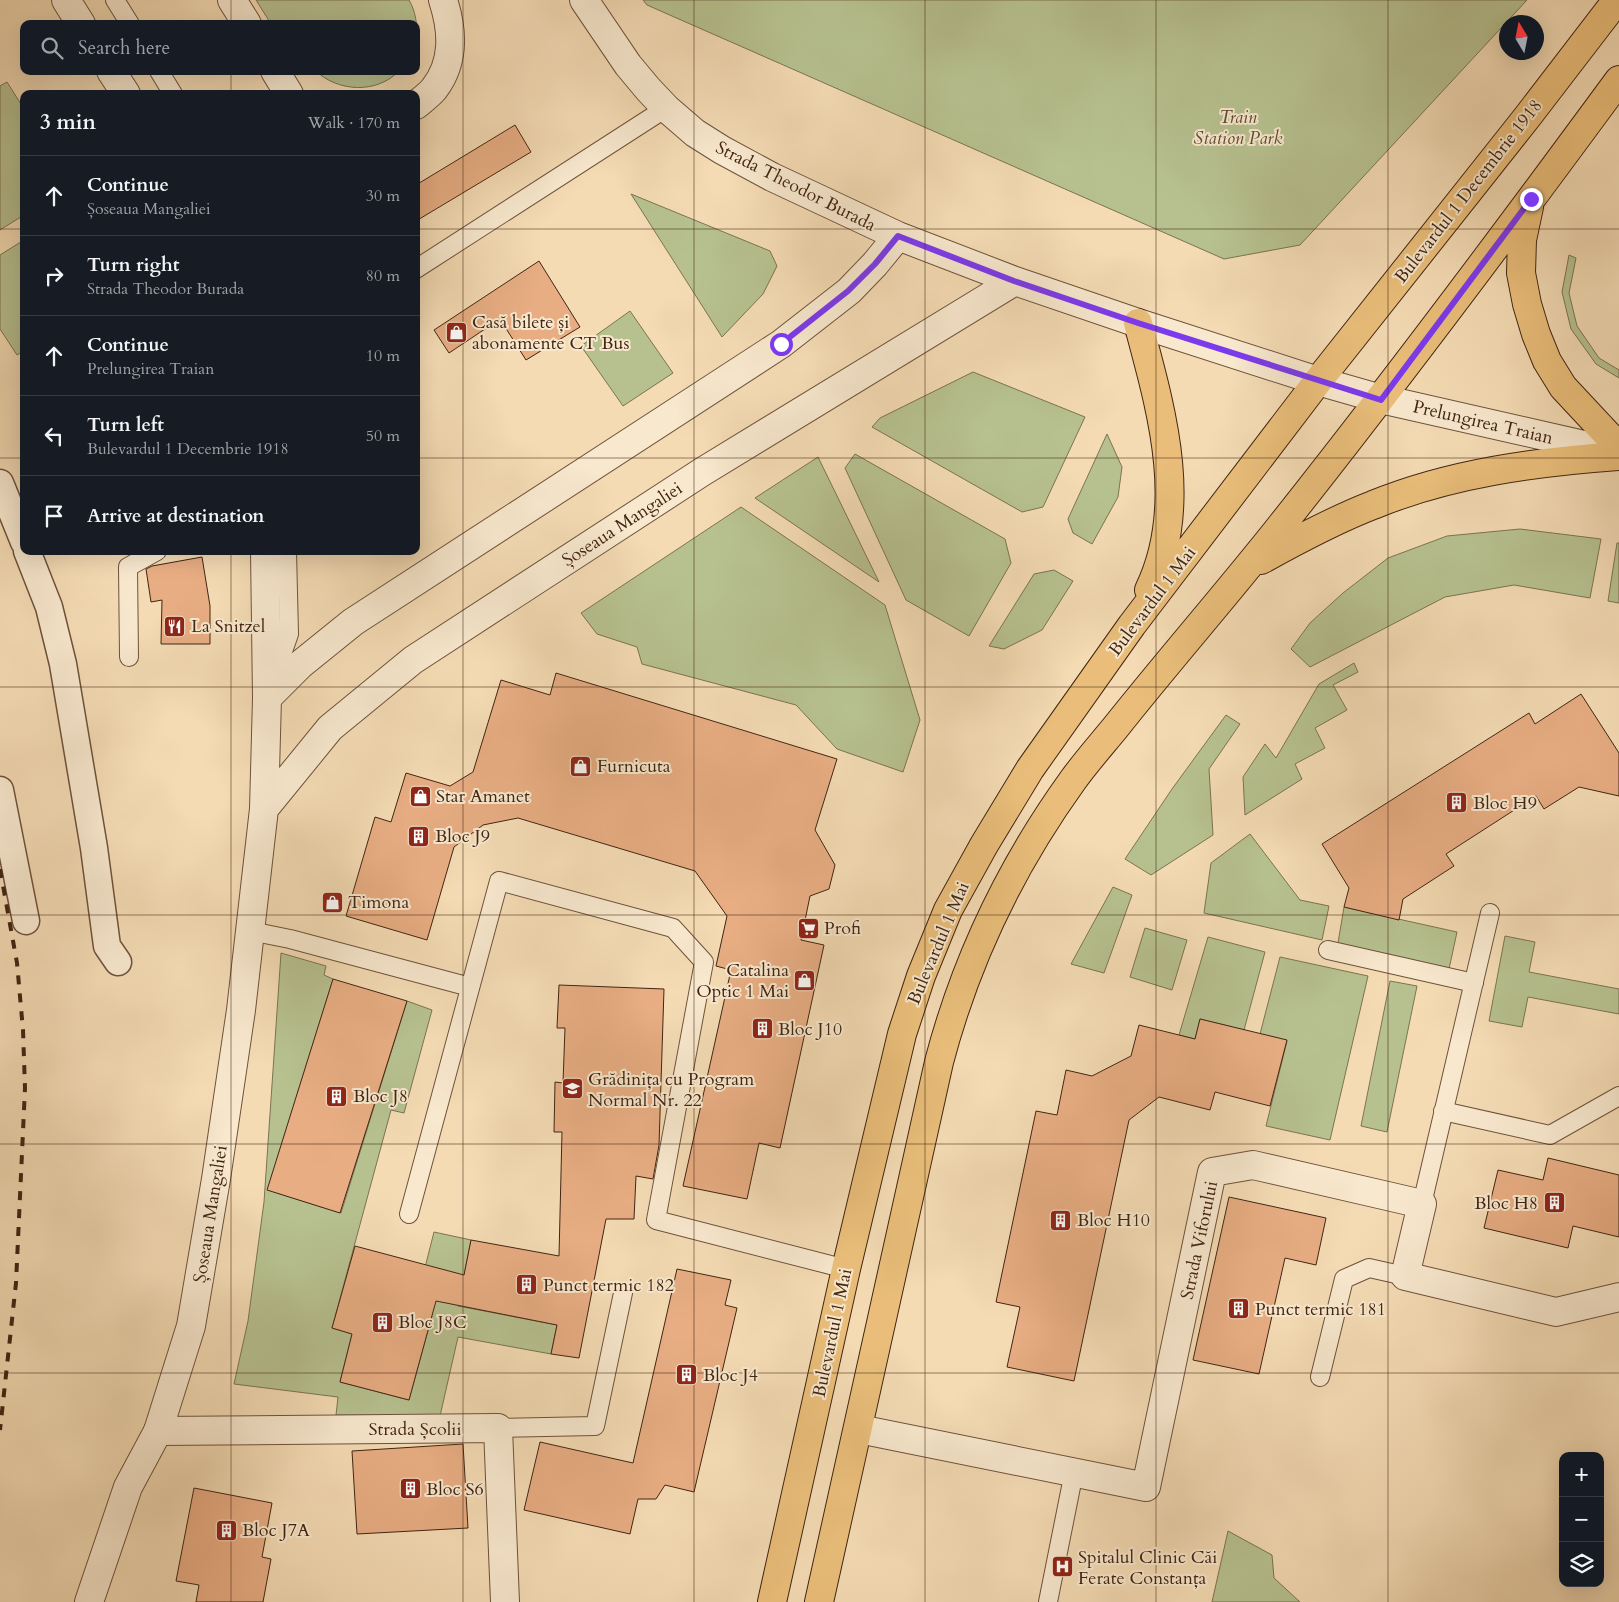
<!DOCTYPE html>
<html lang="en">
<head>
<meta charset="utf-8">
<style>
  :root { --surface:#171b24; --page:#20242c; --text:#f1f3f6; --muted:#9ea1a6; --line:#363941 }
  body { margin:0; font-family:Cardo,serif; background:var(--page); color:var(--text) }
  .controls { position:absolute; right:15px; bottom:15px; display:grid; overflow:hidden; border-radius:10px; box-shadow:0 5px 20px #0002 }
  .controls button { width:45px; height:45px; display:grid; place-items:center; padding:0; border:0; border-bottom:1px solid var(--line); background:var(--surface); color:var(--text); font:25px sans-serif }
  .compass { position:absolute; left:1499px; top:15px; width:45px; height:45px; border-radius:50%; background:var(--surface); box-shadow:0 5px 20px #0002; rotate:350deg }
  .stop { position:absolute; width:15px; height:15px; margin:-11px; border:4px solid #7c3aed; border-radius:50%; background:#fff }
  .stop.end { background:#7c3aed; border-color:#fff; box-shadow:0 1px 5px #0008 }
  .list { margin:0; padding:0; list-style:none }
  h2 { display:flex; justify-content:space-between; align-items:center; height:65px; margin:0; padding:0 20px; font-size:21px }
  h2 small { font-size:16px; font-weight:400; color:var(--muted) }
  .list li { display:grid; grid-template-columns:32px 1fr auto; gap:15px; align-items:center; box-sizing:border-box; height:80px; padding:0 20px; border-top:1px solid var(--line) }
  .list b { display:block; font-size:19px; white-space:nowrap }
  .list p { margin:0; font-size:16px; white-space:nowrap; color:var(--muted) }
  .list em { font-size:16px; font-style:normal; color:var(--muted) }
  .icon { flex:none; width:28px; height:28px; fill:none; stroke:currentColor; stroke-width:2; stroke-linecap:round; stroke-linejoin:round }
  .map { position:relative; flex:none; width:1619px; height:1602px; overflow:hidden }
  .search { position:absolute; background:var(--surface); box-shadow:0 5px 20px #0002; left:20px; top:20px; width:400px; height:55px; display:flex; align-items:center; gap:12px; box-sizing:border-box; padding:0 18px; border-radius:10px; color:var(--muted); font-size:19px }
  .panel { position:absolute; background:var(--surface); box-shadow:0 5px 20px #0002; left:20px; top:90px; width:400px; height:465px; border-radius:10px }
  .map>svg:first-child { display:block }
  .green { fill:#b7c190; stroke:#7c7352 }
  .building { fill:#e8ad83; stroke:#412513 }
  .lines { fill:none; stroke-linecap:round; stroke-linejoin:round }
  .service-casing { stroke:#6e523b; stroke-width:20 }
  .pedestrian-casing { stroke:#6e523b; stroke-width:29 }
  .minor-casing { stroke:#6e523b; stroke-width:30 }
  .tertiary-casing { stroke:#6e523b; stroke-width:30 }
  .primary-casing { stroke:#412513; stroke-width:30 }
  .service { stroke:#f8e8ce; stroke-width:18 }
  .pedestrian { stroke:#f8e8ce; stroke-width:26 }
  .minor { stroke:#f8e8ce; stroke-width:28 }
  .tertiary { stroke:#f8e8ce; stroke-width:28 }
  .primary { stroke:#eabe7a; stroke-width:28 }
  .rail { stroke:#412513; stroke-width:4; stroke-dasharray:9 9; stroke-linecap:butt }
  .route { stroke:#7c3aed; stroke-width:6 }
  .grid { fill:none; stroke:#412513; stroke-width:1; stroke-opacity:0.55 }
  .labels { text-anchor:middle; stroke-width:4; stroke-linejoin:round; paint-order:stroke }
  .park-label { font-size:18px; font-style:italic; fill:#5e4c32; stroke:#f8e8ce }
  .street-label { font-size:18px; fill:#412513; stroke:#f8e8ce }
  .poi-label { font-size:18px; fill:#412513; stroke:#f8e8ce; text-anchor:start }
</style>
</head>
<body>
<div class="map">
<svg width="1619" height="1602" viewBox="0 0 1619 1602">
  <rect width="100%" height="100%" fill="#f4dbb4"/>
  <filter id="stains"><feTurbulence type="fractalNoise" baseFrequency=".004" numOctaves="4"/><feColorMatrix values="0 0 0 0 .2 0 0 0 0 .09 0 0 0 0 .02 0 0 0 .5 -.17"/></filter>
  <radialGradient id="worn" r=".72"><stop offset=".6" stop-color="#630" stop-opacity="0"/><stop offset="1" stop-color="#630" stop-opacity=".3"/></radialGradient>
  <!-- green -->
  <path class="green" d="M256 0H409C416 12 417 24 417 38L416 40V24H271Z
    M643 0H1527L1300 245 1224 259 647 5Z
    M316 71H399C377 94 338 92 316 71Z
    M7 82 24 109V215L0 230V86Z
    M631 194 770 251 777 266 763 294 722 337Z
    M24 240V351L17 355 0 329V255Z
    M1569 255 1576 258 1569 293 1577 326 1599 358 1619 370V378L1596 364 1571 329 1562 292Z
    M630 311 673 373 623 406 581 346Z
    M973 372 1085 417 1043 507 1022 512 872 427 880 418Z
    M1107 434 1122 467 1118 497 1092 544 1073 533 1068 519Z
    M855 454 1005 539 1011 563 969 636 906 600 845 468Z
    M818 457 879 582 755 498Z
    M741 507 885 605 920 720 903 772 837 749 796 705 642 664 637 647 597 634 581 613Z
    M1520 529 1601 539 1590 598 1514 585 1445 597 1310 667 1291 649 1310 623 1343 593 1388 558 1447 536Z
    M1617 543H1619V603L1608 601Z
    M1054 570 1073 581 1042 630 1004 649 989 646 1034 574Z
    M1354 663 1358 672 1333 685 1347 710 1315 728 1325 748 1295 764 1302 779 1245 815 1243 777 1265 744 1276 758 1319 684Z
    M1226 715 1240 724 1209 769 1213 835 1151 875 1125 859 1172 789Z
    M1250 834 1300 900 1329 906 1322 940 1204 913 1211 863Z
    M1113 887 1132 895 1104 973 1071 964Z
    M1344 907 1457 932 1449 969 1338 943Z
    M1145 928 1187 940 1172 990 1130 977Z
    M1505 936 1535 942 1529 972 1619 989V1014L1528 997 1522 1027 1489 1021Z
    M1208 937 1265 952 1244 1030 1200 1019 1195 1039 1179 1035Z
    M281 953 326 966 324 975 333 979 268 1190 341 1213 407 1001 432 1010 404 1113 391 1110 332 1328 352 1334 340 1382 409 1400 432 1316 414 1311 434 1232 471 1240 458 1306 557 1325 551 1354 458 1337 440 1416 336 1415 338 1397 234 1384 248 1321 264 1202Z
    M1280 957 1368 976 1330 1140 1266 1126 1287 1041 1260 1034Z
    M1390 981 1417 986 1387 1132 1361 1126Z
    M1228 1531 1272 1555 1274 1578 1300 1602H1212Z"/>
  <!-- building -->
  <path class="building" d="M515 125 531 152 416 221V185Z
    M539 261 580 327 526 360 500 319 449 353 434 330Z
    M202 557 210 606V644H161L162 600 151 602 146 569 152 566Z
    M556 673 837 759 815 830 835 865 829 889 810 896 801 940 824 945 780 1148 759 1143 747 1199 683 1186 731 970 716 966 727 916 695 871 518 818 483 825 454 847 427 940 346 916 375 817 391 822 406 773 450 786 473 772 501 680 550 695Z
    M1581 694 1619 753V796L1579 787 1544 809 1536 796 1446 854 1454 866 1403 899 1399 920 1344 907 1349 888 1322 844 1529 713 1535 724Z
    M333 979 407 1001 340 1213 267 1190Z
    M559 985 664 989 659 1145 653 1179 636 1176 634 1219H606L579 1358 551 1354 557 1325 436 1301 409 1400 340 1382 352 1334 332 1328 355 1246 464 1275 471 1240 559 1256 562 1132H554L555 1082 563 1083 565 1028H557Z
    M1200 1019 1287 1040 1270 1106 1215 1092 1210 1110 1159 1097 1129 1120 1074 1381 1007 1367 1020 1307 996 1302 1036 1111 1057 1115 1066 1070 1092 1076 1131 1056 1139 1025 1195 1039Z
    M1548 1158 1619 1175V1237L1573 1226 1568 1248 1484 1228 1498 1170 1543 1180Z
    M1229 1197 1326 1218 1316 1265 1285 1258 1259 1374 1193 1360Z
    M677 1269 731 1280 725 1305 737 1308 694 1492 665 1485 656 1499H638L630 1534 524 1510 540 1442 633 1463Z
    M463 1444 468 1528 357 1534 352 1451Z
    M194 1488 272 1503 262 1557 271 1559 263 1602H196L199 1585 176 1581Z"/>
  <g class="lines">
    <defs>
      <path id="service" d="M115 0 130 24
        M159 71 173 94
        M416 269 666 108
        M129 657 128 567 157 551
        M272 683 289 634 287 551
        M250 931 290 939 470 987
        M1328 950 1474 983
        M1443 1111 1550 1135 1619 1096
        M1422 1204 1490 913
        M409 1214 499 881 673 928 704 962 656 1220 846 1269
        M1320 1377 1344 1279 1369 1268 1405 1276
        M498 1428 595 1426 623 1293
        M1048 1602 1074 1472"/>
      <path id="pedestrian" d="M0 483 24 542
        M27 551 49 607 63 664 94 848 107 946 118 962
        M0 790 26 921"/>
      <path id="minor" d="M859 1429 1146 1487 1212 1172 1253 1165 1422 1204 1405 1276 1556 1312 1619 1297
        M158 1431 498 1428 505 1602"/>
      <path id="tertiary" d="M66 0 81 24
        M232 0 247 24
        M584 0 628 65 648 89 666 108 695 133 722 150 772 177 898 236 1015 281 1138 323 1318 381 1381 399 1619 453
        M111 71 126 94
        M275 71 289 94
        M416 105C422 100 429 95 434 89 455 62 453 31 443 0
        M267 698 301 664 353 622 781 344 849 291 875 264 898 236
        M264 809 330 728 413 660 702 472 1015 281
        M89 1602 128 1487 158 1431 191 1326 216 1179 241 1010 264 809 267 698 265 551"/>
      <path id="primary" d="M1529 207 1522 240 1521 273 1527 304 1536 334 1547 361 1563 387 1619 447
        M1138 323C1161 409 1190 505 1149 590
        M1261 560C1297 540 1334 520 1373 505 1451 473 1536 462 1619 456
        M772 1602 846 1269 902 1034 921 976 948 910 984 845 1030 769 1132 625 1318 381 1528 116 1617 0
        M819 1602 939 1062C966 959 1011 866 1073 780 1086 762 1101 745 1115 728 1169 660 1226 595 1280 527 1396 381 1508 231 1619 80"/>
    </defs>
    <!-- service casing -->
    <use href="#service" class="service-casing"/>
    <!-- pedestrian casing -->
    <use href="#pedestrian" class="pedestrian-casing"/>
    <!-- minor casing -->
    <use href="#minor" class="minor-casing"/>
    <!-- tertiary casing -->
    <use href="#tertiary" class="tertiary-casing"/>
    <!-- primary casing -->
    <use href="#primary" class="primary-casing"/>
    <!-- service -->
    <use href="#service" class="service"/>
    <!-- pedestrian -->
    <use href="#pedestrian" class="pedestrian"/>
    <!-- minor -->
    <use href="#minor" class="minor"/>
    <!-- tertiary -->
    <use href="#tertiary" class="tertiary"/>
    <!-- primary -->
    <use href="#primary" class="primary"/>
    <!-- rail -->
    <path class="rail" d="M0 869 17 963 23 1030 25 1088 16 1283 0 1430"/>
  </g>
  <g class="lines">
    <!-- route -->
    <path class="route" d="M781 344 848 291 875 264 898 236 1014 281 1138 323 1381 400 1531 199"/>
  </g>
  <!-- grid -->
  <path class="grid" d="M231 0V24M463 0V1602M694 0V1602M925 0V1602M1156 0V1602M1388 0V1602M231 71V94M0 229H24M416 229H1619M0 458H24M416 458H1619M231 551V1602M0 687H1619M0 915H1619M0 1144H1619M0 1373H1619"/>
  <!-- icons -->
  <defs>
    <symbol id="shop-square" viewBox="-11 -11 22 22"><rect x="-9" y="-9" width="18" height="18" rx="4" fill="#8f2418" stroke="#f8e8ce"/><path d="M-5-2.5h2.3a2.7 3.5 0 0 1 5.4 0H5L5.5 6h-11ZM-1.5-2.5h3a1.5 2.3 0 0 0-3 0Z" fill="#fff"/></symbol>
    <symbol id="restaurant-square" viewBox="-11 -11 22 22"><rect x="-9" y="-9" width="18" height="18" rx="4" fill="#8f2418" stroke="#f8e8ce"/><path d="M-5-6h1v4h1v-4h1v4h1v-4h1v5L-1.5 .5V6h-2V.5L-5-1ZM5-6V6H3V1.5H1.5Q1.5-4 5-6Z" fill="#fff"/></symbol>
    <symbol id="building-square" viewBox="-11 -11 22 22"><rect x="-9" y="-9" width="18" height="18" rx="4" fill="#8f2418" stroke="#f8e8ce"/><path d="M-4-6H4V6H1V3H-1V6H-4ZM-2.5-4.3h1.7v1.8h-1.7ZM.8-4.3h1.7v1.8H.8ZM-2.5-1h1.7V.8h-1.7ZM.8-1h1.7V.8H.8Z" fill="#fff"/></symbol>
    <symbol id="supermarket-square" viewBox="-11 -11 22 22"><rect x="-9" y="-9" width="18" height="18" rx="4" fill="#8f2418" stroke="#f8e8ce"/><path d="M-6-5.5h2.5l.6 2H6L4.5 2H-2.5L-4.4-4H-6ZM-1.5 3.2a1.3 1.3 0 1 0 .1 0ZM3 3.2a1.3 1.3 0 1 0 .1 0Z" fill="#fff"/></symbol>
    <symbol id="school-square" viewBox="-11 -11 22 22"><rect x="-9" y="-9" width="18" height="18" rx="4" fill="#8f2418" stroke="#f8e8ce"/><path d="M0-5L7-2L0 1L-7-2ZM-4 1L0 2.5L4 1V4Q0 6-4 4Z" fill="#fff"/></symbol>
    <symbol id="hospital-square" viewBox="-11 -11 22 22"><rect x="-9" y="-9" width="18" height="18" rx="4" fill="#8f2418" stroke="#f8e8ce"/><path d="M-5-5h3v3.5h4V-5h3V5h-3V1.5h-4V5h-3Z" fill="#fff"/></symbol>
  </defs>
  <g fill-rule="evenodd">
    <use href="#shop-square" x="444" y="320" width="25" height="25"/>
    <use href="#restaurant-square" x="162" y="614" width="25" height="25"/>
    <use href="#shop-square" x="568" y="754" width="25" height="25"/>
    <use href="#shop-square" x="408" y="784" width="25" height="25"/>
    <use href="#building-square" x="1444" y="790" width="25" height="25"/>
    <use href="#building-square" x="406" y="824" width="25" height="25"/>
    <use href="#shop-square" x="320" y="890" width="25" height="25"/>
    <use href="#supermarket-square" x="796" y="916" width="25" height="25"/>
    <use href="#shop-square" x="792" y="968" width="25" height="25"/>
    <use href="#building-square" x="750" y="1016" width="25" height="25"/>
    <use href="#school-square" x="560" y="1076" width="25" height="25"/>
    <use href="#building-square" x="324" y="1084" width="25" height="25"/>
    <use href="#building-square" x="1542" y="1190" width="25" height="25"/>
    <use href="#building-square" x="1048" y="1208" width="25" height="25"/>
    <use href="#building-square" x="514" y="1272" width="25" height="25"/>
    <use href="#building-square" x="1226" y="1296" width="25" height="25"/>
    <use href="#building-square" x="370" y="1310" width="25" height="25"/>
    <use href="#building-square" x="674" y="1362" width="25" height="25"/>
    <use href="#building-square" x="398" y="1476" width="25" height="25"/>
    <use href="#building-square" x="214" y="1518" width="25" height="25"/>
    <use href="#hospital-square" x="1050" y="1554" width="25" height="25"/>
  </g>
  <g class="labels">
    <!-- park labels -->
    <g class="park-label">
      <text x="1238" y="123">Train<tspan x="1238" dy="21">Station Park</tspan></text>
    </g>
    <!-- street labels -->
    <g class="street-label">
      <text transform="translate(796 186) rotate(27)" y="6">Strada Theodor Burada</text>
      <text transform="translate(1468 191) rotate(-52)" y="6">Bulevardul 1 Decembrie 1918</text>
      <text transform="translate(1483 422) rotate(13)" y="6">Prelungirea Traian</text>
      <text transform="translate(622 524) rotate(-33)" y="6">Șoseaua Mangaliei</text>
      <text transform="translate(1152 601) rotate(-53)" y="6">Bulevardul 1 Mai</text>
      <text transform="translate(938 943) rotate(-67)" y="6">Bulevardul 1 Mai</text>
      <text transform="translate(210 1214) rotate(-81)" y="6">Șoseaua Mangaliei</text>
      <text transform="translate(1199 1240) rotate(-78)" y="6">Strada Viforului</text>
      <text transform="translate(832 1333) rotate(-78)" y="6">Bulevardul 1 Mai</text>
      <text x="415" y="1435">Strada Școlii</text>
    </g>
    <!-- poi labels -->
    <g class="poi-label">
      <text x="472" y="328">Casă bilete și<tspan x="472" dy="21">abonamente CT Bus</tspan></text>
      <text x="191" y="632">La Snitzel</text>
      <text x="597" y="772">Furnicuta</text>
      <text x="436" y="802">Star Amanet</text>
      <text x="1473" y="809">Bloc H9</text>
      <text x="435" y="842">Bloc J9</text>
      <text x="348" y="908">Timona</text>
      <text x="824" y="934">Profi</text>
      <text x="789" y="976" text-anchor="end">Catalina<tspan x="789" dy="21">Optic 1 Mai</tspan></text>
      <text x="778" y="1035">Bloc J10</text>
      <text x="588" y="1085">Grădinița cu Program<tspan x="588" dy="21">Normal Nr. 22</tspan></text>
      <text x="353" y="1102">Bloc J8</text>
      <text x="1538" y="1209" text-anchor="end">Bloc H8</text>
      <text x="1077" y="1226">Bloc H10</text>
      <text x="543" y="1291">Punct termic 182</text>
      <text x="1255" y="1315">Punct termic 181</text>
      <text x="398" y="1328">Bloc J8C</text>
      <text x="703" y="1381">Bloc J4</text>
      <text x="426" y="1495">Bloc S6</text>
      <text x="242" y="1536">Bloc J7A</text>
      <text x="1078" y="1563">Spitalul Clinic Căi<tspan x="1078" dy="21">Ferate Constanța</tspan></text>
    </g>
  </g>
  <rect width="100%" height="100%" filter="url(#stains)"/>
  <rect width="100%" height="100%" fill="url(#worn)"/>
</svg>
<div class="controls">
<button>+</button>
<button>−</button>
<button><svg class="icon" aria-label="layers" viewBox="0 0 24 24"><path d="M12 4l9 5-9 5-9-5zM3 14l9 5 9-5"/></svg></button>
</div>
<svg class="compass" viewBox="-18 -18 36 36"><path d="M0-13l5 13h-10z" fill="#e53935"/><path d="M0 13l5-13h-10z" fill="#9ea1a6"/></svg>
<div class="stop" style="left:781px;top:344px"></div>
<div class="stop end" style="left:1531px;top:199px"></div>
<div class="search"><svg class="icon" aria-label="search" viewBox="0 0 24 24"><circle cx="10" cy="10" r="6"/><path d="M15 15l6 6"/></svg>Search here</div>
<section class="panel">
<h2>3 min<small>Walk · 170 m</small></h2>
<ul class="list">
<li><svg class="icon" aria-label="ahead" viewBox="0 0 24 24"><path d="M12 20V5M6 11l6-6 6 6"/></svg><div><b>Continue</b><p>Șoseaua Mangaliei</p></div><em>30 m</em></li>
<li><svg class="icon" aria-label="right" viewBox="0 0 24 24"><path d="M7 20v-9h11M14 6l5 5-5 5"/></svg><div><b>Turn right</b><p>Strada Theodor Burada</p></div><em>80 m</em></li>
<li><svg class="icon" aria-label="ahead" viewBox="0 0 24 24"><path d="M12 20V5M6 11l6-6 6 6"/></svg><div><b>Continue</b><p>Prelungirea Traian</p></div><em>10 m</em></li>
<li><svg class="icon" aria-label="left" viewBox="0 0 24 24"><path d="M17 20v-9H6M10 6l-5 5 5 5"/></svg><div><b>Turn left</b><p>Bulevardul 1 Decembrie 1918</p></div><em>50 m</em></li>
<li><svg class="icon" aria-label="arrive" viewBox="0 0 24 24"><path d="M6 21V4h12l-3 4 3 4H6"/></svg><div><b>Arrive at destination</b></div></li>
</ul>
</section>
</div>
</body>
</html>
